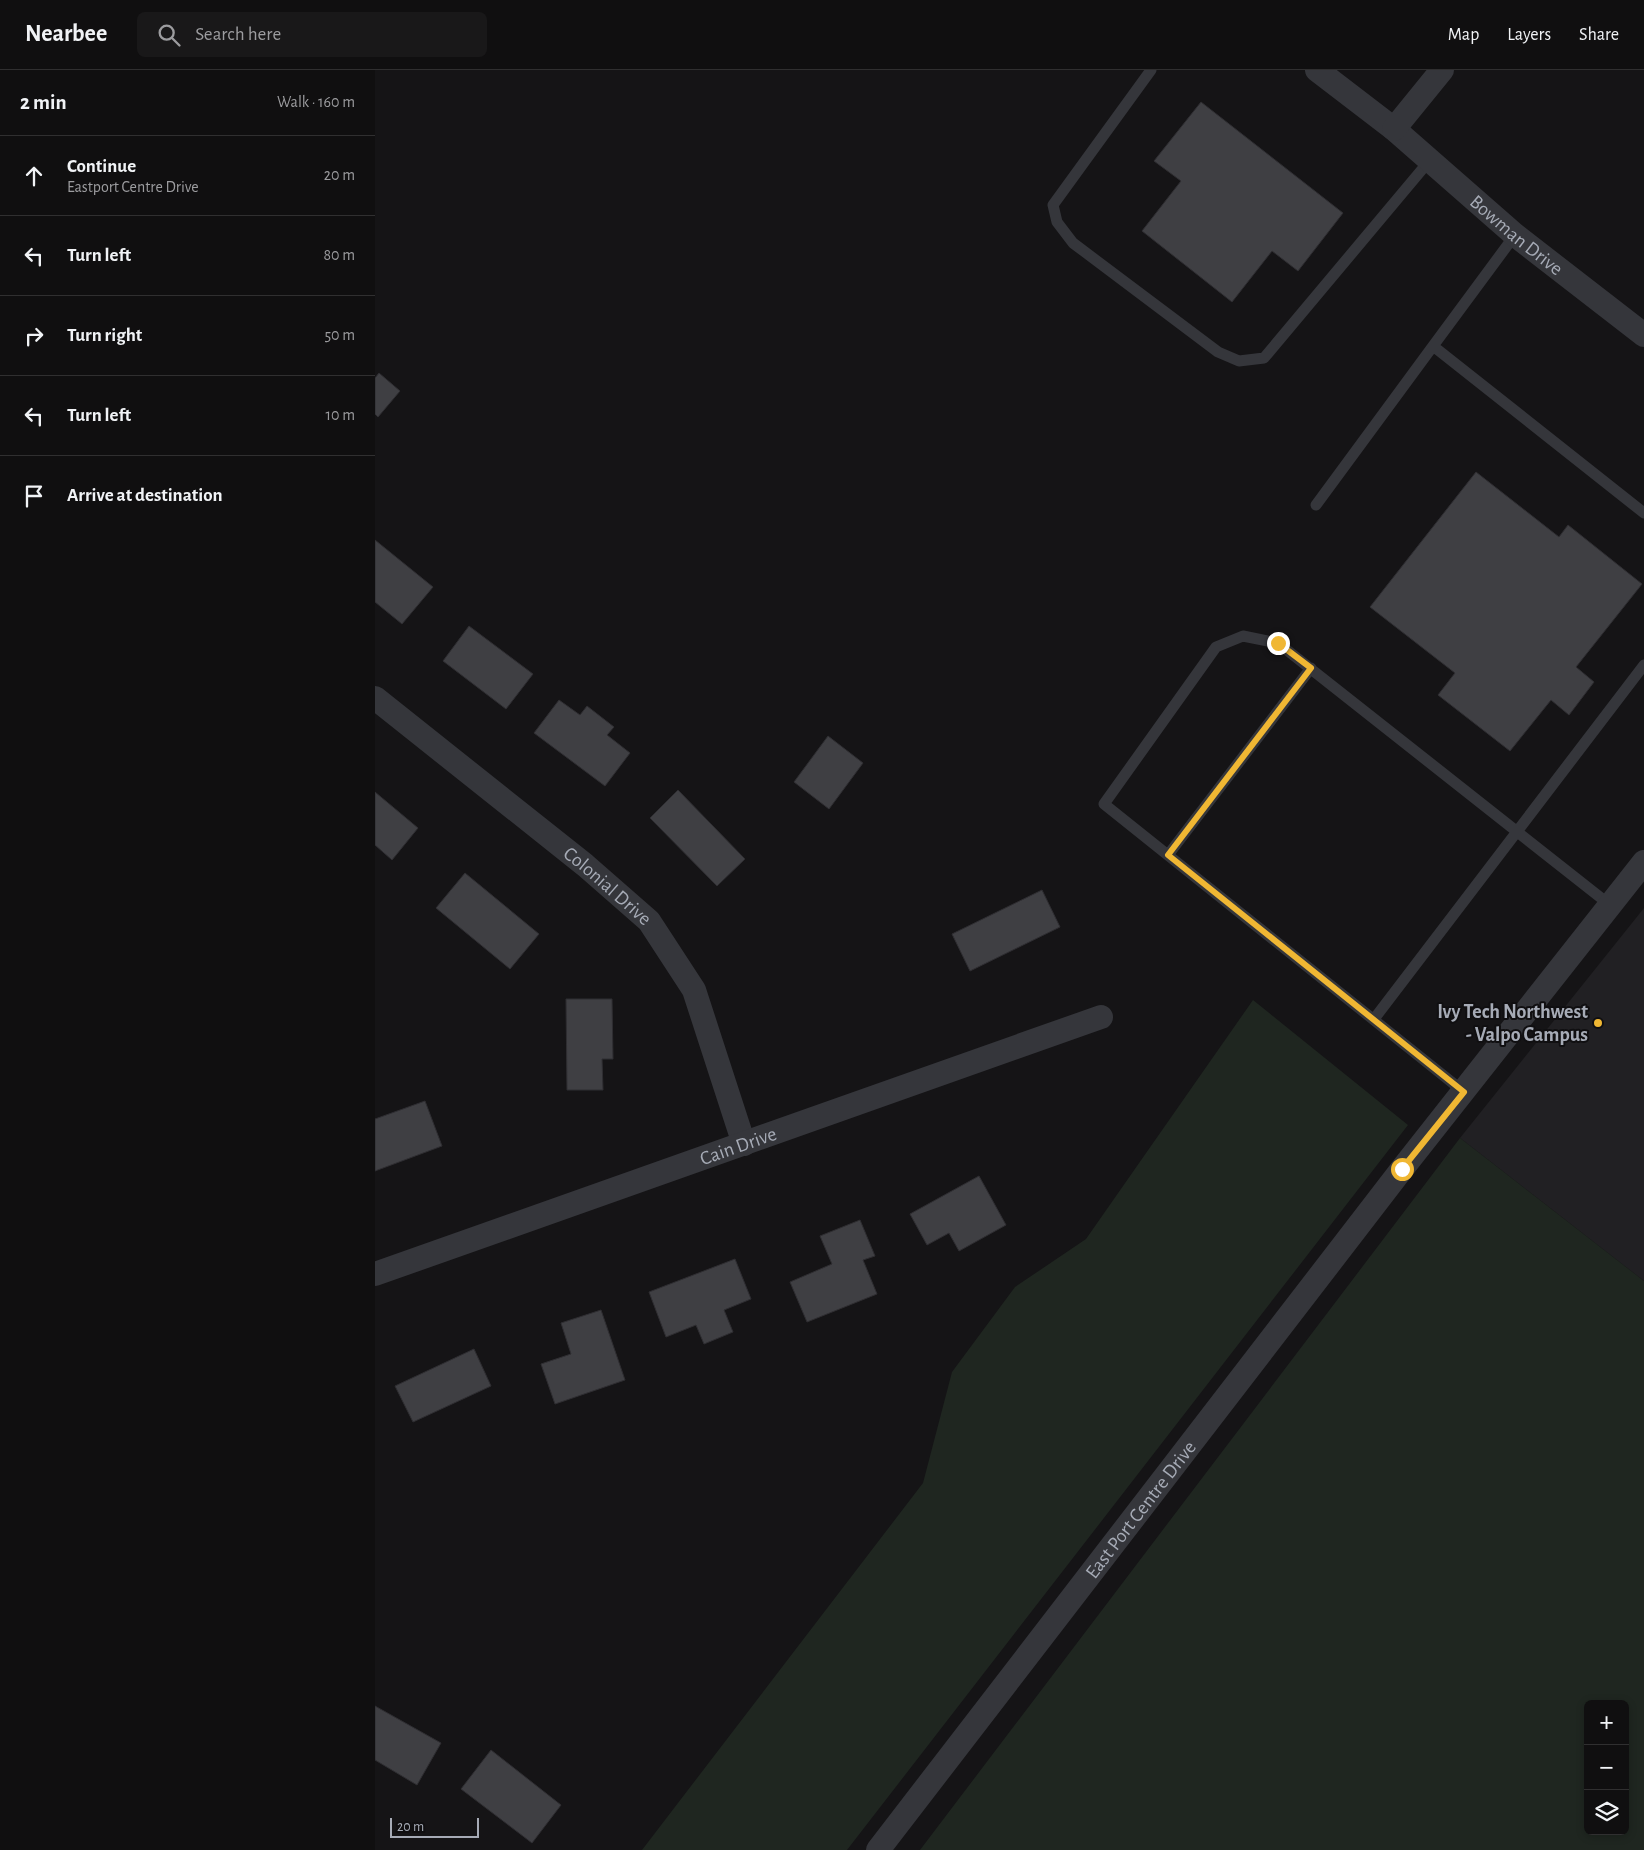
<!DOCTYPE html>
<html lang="en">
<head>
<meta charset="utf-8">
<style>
  :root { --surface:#100f10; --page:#191819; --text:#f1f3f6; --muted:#9c9c9f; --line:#302f30 }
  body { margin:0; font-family:"Alegreya Sans",sans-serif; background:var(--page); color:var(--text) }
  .controls { position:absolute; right:15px; bottom:15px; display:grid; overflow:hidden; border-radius:8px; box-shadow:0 2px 8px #0003 }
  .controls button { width:45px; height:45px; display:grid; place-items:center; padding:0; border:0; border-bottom:1px solid var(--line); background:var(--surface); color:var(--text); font:25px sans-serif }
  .scale { position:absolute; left:15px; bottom:12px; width:89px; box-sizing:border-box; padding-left:5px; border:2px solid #a6abb6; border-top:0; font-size:14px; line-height:18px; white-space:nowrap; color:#a6abb6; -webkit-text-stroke:4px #100f11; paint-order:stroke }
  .stop { position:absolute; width:15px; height:15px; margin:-11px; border:4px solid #f0b733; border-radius:50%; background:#fff }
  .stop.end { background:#f0b733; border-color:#fff; box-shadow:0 1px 5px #0008 }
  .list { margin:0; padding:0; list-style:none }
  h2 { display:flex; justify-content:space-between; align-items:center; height:65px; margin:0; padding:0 20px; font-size:21px }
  h2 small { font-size:16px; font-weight:400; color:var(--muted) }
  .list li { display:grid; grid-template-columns:32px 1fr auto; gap:15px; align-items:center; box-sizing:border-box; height:80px; padding:0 20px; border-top:1px solid var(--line) }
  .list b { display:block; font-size:19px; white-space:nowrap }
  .list p { margin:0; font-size:16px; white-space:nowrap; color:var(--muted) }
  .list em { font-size:16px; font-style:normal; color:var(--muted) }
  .icon { flex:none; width:28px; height:28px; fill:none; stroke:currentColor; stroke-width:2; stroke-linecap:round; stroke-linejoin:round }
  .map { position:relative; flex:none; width:1269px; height:1780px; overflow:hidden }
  header { display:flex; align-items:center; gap:30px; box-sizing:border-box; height:70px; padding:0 25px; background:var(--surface); border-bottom:1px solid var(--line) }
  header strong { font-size:24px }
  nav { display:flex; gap:28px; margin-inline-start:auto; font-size:18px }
  .search { width:350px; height:45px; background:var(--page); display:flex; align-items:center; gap:12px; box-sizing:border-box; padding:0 18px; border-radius:8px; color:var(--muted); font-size:19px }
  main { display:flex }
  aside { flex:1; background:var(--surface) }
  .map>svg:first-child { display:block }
  .built { fill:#212023 }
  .green { fill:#1f2620; fill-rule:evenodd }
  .building { fill:#3f3f43; stroke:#2f2e32 }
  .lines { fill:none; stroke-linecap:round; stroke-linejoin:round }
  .lane { stroke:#35363b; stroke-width:11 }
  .street { stroke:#35363b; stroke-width:24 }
  .route { stroke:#f0b733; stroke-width:6 }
  .poi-dot { fill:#f0b733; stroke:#100f11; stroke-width:2 }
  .labels { text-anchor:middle; stroke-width:4; stroke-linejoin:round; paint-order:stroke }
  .street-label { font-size:20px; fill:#a6abb6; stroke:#100f11 }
  .poi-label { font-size:20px; font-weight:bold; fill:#a6abb6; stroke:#100f11; text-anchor:end }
</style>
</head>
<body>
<header>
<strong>Nearbee</strong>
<div class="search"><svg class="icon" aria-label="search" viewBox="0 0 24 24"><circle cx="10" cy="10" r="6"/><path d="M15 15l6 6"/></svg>Search here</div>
<nav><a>Map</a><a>Layers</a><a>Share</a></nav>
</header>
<main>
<aside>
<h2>2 min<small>Walk · 160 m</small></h2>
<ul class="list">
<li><svg class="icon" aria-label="ahead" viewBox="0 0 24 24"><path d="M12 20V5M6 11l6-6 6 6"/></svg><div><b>Continue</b><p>Eastport Centre Drive</p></div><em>20 m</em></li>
<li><svg class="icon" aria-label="left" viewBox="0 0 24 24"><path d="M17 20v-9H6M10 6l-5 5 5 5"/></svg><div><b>Turn left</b></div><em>80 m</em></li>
<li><svg class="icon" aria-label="right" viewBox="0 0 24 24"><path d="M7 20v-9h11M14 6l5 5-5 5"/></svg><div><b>Turn right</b></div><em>50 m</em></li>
<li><svg class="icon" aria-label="left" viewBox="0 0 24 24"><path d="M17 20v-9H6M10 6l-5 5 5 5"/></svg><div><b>Turn left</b></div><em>10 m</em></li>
<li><svg class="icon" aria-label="arrive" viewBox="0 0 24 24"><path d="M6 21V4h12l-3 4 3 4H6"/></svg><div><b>Arrive at destination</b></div></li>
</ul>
</aside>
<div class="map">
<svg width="1269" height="1780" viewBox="0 0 1269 1780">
  <rect width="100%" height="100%" fill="#151416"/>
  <!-- built -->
  <path class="built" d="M1269 838V1211L1085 1068Z"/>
  <!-- green -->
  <path class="green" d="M878 930 1033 1055 472 1780H267L548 1413 577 1302 640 1217 711 1169Z
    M1085 1068 1269 1211V1780H545ZM1213 1634H1250V1761H1213Z"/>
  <!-- building -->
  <path class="building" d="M826 32 968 143 923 201 897 181 857 232 767 161 806 111 779 91Z
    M4 303 25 321 3 347 0 344V308Z
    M1101 402 1184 467 1193 455 1267 514 1201 597 1219 612 1194 645 1176 630 1135 681 1063 625 1080 603 995 537Z
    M0 470 58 517 27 554 0 532Z
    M94 556 158 604 131 639 68 591Z
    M184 630 205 645 212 636 239 657 232 665 255 683 230 716 159 663Z
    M453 666 488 693 454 739 419 712Z
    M303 720 370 789 342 816 275 748Z
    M0 722 43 758 17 790 0 775Z
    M90 803 164 864 135 899 61 838Z
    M667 820 685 857 595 901 577 864Z
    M191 929H237L238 989H227L228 1020H192Z
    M50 1031 67 1076 0 1101V1049Z
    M604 1106 631 1155 584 1181 574 1163 552 1175 535 1144Z
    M485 1150 500 1186 488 1190 502 1224 432 1252 415 1212 457 1194 445 1166Z
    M360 1189 376 1229 349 1240 358 1262 329 1274 321 1255 291 1267 274 1222Z
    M226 1240 250 1310 180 1334 166 1294 196 1284 186 1253Z
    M99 1279 116 1316 38 1352 20 1316Z
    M0 1636 66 1673 42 1715 0 1690Z
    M116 1680 186 1735 157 1773 86 1719Z"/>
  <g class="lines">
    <!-- lane -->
    <path class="lane" d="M776 0 678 135 682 152 698 173 843 282 864 291 889 288 1055 90
      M1140 165 1058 276 1269 443
      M941 435 1058 276
      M793 785 936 598
      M999 949 1269 595
      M1089 1022 729 734 841 577 868 566 903 573 1235 835"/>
    <!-- street -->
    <g class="street">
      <path id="s1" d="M942 0 1019 59 1140 165 1269 265"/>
      <path d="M1019 59 1067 0"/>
      <path id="s2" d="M0 628 210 795 274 851 319 920 369 1074"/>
      <path id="s3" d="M0 1204 726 947"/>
      <path id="s4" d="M503 1780 1027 1099 1269 792"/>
    </g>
  </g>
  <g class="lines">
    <!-- route -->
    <path class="route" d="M903 573 936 598 793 785 1089 1022 1027 1099"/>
  </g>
  <!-- markers -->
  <circle class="poi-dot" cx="1223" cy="953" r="5"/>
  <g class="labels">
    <!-- street labels -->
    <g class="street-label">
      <text dy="7" stroke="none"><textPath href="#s1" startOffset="259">Bowman Drive</textPath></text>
      <text dy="7" stroke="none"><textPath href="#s2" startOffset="299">Colonial Drive</textPath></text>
      <text dy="7" stroke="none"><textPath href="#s3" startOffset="385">Cain Drive</textPath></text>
      <text dy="7" stroke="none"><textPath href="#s4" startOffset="430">East Port Centre Drive</textPath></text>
    </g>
    <!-- poi labels -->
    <g class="poi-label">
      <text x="1213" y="948">Ivy Tech Northwest<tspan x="1213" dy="23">- Valpo Campus</tspan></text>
    </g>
  </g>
</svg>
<div class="controls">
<button>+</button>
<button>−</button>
<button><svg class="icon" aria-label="layers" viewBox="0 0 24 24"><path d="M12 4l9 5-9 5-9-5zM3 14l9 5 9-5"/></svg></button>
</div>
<div class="scale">20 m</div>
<div class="stop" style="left:1027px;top:1099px"></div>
<div class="stop end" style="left:903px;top:573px"></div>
</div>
</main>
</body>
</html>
